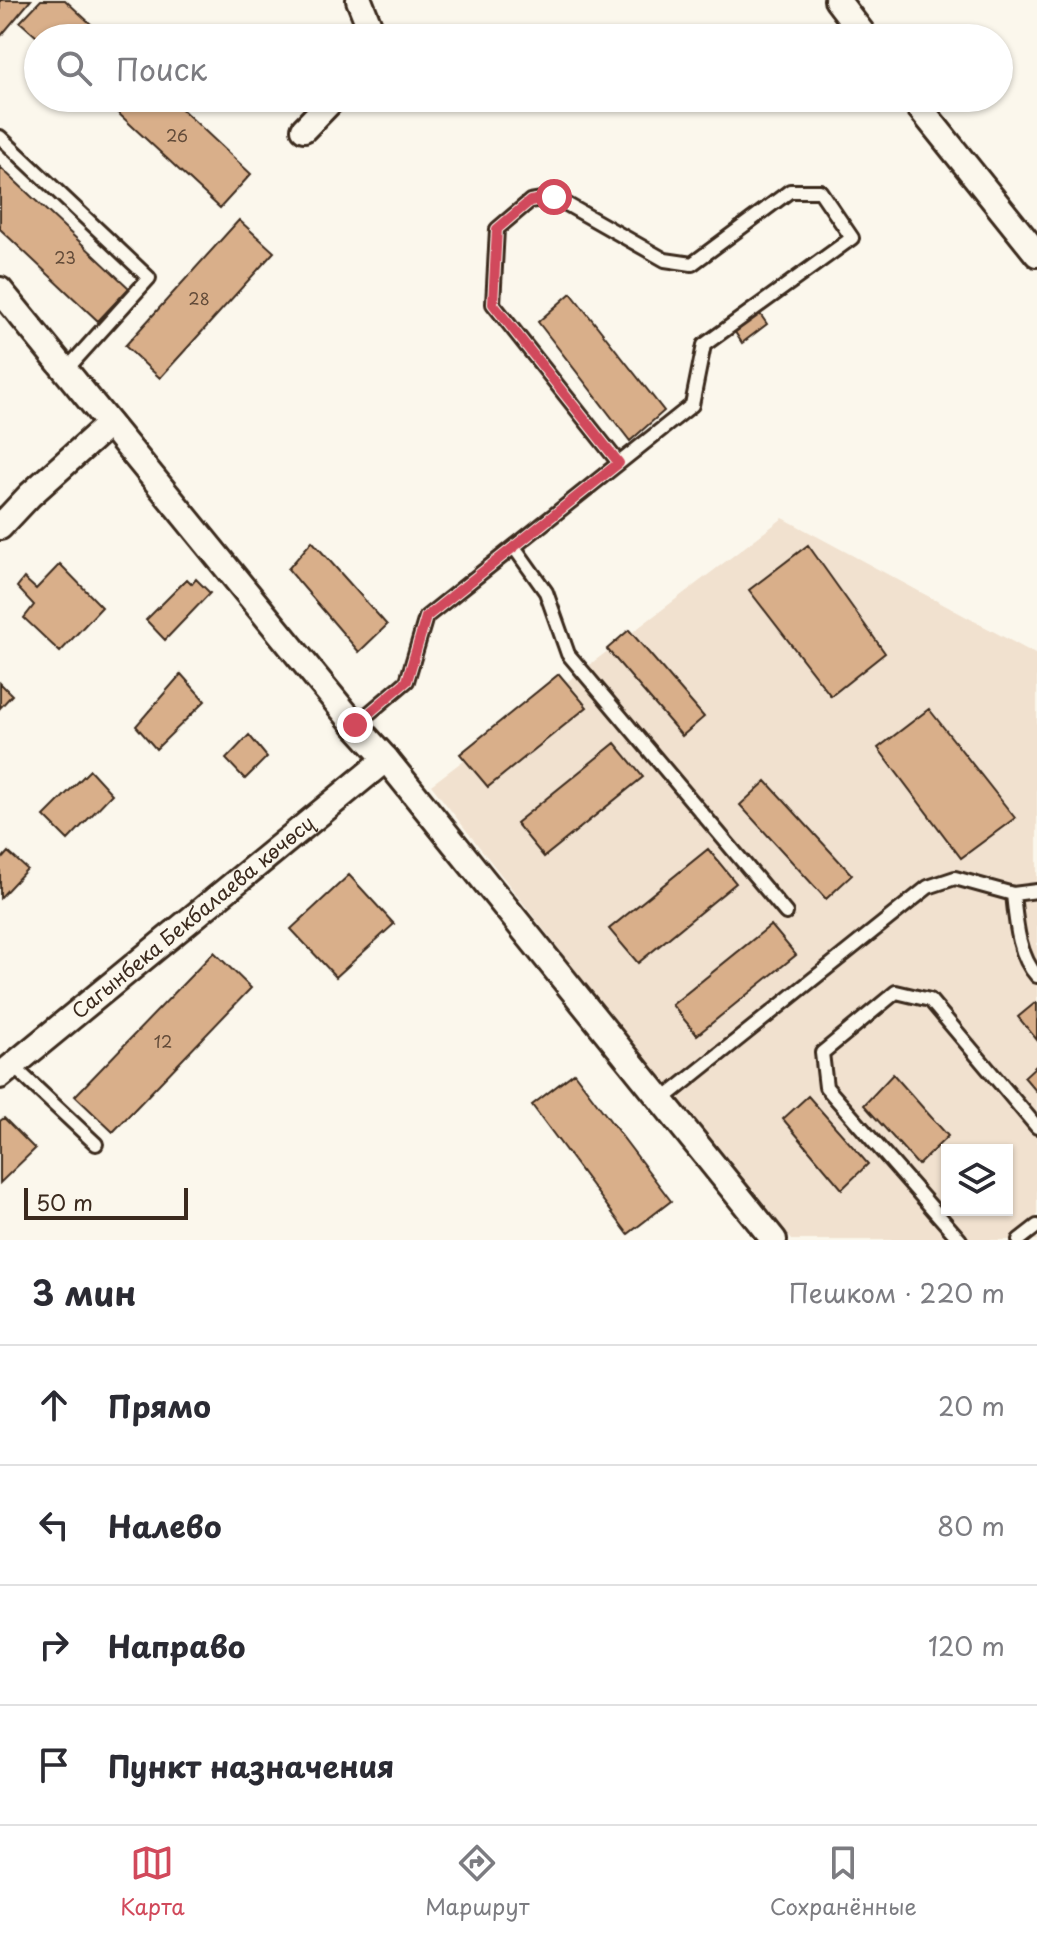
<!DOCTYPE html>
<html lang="ru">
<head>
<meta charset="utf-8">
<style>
  :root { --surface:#fff; --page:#f7f7f7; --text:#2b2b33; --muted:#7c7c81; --line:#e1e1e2; --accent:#d1495b }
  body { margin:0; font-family:"Playpen Sans",sans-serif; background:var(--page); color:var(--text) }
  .controls { position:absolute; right:24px; bottom:24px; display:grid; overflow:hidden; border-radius:0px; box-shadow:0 2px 6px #0004 }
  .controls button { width:72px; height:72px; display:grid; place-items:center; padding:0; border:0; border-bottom:2px solid var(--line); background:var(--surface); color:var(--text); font:40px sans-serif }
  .scale { position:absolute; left:24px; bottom:20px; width:164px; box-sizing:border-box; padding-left:8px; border:4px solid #3b2a1e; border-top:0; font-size:22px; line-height:28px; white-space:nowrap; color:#3b2a1e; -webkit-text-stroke:6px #fbf7ec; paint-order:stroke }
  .stop { position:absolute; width:24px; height:24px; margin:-18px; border:6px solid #d1495b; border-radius:50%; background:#fff }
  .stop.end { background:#d1495b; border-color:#fff; box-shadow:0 2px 8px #0008 }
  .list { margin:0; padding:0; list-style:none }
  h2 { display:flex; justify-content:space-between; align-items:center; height:104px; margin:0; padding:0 32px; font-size:34px }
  h2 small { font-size:26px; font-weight:400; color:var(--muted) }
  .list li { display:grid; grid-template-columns:52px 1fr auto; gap:24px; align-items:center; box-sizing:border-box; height:120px; padding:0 32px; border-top:2px solid var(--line) }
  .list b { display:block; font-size:30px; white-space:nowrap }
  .list em { font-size:26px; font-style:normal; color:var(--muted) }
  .icon { flex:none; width:44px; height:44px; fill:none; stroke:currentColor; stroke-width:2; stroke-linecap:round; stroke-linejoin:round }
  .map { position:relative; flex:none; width:1037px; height:1240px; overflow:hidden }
  .search { position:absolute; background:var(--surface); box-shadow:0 2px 6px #0004; left:24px; right:24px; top:24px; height:88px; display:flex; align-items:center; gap:20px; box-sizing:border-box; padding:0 28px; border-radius:44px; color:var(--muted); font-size:30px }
  .sheet { height:584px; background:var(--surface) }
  nav { display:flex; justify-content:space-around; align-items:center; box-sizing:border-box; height:112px; border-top:2px solid var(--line); background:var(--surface); font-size:22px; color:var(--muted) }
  nav a { display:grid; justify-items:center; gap:4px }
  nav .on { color:var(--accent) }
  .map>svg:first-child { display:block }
  .built { fill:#f1e1cf; fill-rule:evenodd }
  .building { fill:#d9af8a; stroke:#3b2a1e; stroke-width:2 }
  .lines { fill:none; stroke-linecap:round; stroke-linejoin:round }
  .lane-casing { stroke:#3b2a1e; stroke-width:18 }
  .street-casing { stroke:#3b2a1e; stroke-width:30 }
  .lane { stroke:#fbf7ec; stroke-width:12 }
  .street { stroke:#fbf7ec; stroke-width:24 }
  .route { stroke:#d1495b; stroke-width:10 }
  .labels { text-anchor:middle; stroke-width:7; stroke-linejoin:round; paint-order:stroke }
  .number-label { font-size:16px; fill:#624b39 }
  .street-label { font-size:20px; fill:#3b2a1e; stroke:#fbf7ec }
</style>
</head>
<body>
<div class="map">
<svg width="1037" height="1240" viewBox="0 0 1037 1240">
  <rect width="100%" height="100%" fill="#fbf7ec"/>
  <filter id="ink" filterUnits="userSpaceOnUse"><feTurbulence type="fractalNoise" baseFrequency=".0125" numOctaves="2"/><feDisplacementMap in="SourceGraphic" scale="16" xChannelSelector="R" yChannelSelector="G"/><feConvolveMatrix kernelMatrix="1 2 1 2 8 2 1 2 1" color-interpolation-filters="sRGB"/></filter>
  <g filter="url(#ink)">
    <!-- built -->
    <path class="built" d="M783 518 1037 655V1240H792L678 1102 431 785ZM947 1150H1007V1210H947Z"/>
    <!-- building -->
    <path class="building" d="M0 0H31L0 37Z
      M41 0H65L106 38H38L20 22Z
      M102 98H170L251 174 220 208Z
      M0 167 129 288 98 321 0 229Z
      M239 220 274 252 160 378 125 346Z
      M571 293 664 411 630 441 538 322Z
      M758 311 767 324 742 343 733 329Z
      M312 541 387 625 359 652 288 569Z
      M808 545 885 653 831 696 749 590Z
      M60 564 102 607 60 652 24 618 34 605 17 587 24 578 36 589Z
      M187 579 192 584 196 579 210 593 165 640 146 620Z
      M629 630 704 717 682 736 607 649Z
      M181 674 205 701 156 749 136 726Z
      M559 674 587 707 488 787 460 754Z
      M0 683 12 695 0 708Z
      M929 709 1015 818 961 858 878 748Z
      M249 735 267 757 245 779 226 759Z
      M615 743 643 777 544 857 516 823Z
      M90 770 112 794 68 840 44 816Z
      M766 781 852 875 826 899 740 805Z
      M708 849 736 883 638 963 609 929Z
      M8 852 27 869 0 898V861Z
      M349 875 394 924 336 977 291 929Z
      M771 925 796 955 697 1035 672 1005Z
      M214 952 251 988 113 1132 75 1096Z
      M1036 1002 1037 1003V1040L1018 1017Z
      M1037 1065V1092L1024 1077Z
      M574 1073 671 1201 628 1234 532 1105Z
      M893 1074 948 1136 918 1165 864 1105Z
      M808 1096 868 1164 842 1189 783 1119Z
      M4 1118 35 1149 0 1183V1121Z"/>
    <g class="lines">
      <defs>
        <path id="lane" d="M0 137 149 278 66 370
          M514 547 546 592 568 654 786 913
          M355 725 407 681 426 617 692 405 704 345 852 238 820 191H790L692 264 665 260 554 197 530 201 497 229 493 304 619 463
          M1013 894C1016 922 1018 955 1037 976
          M13 1066 96 1144
          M661 1101 928 887 955 878 1013 894 1037 891
          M960 1240 826 1087 822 1053 896 992 930 1000 1037 1127
          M1019 1240 1037 1226"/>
        <g id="street">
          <path d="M359 0 374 38"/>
          <path d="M837 0 866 38"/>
          <path d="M912 98 1037 254"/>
          <path d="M304 129 334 98"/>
          <path d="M0 290 355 725 386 759 774 1240"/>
          <path d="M0 527 30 495 109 424"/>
          <path id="s1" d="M0 1076 386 759"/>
        </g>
      </defs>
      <!-- lane casing -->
      <use href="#lane" class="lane-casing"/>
      <!-- street casing -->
      <use href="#street" class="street-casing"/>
      <!-- lane -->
      <use href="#lane" class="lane"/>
      <!-- street -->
      <use href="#street" class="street"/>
    </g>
  </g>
  <g class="lines" filter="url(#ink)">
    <!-- route -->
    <path class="route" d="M355 725 407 681 426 617 619 463 493 304 497 229 530 201 554 197"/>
  </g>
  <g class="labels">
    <!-- number labels -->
    <g class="number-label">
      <text x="177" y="142">26</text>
      <text x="65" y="264">23</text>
      <text x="199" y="305">28</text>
      <text x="163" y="1048">12</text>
    </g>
    <!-- street labels -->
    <g class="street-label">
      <text dy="7" stroke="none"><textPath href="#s1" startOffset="250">Сагынбека Бекбалаева көчөсү</textPath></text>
    </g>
  </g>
</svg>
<div class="controls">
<button><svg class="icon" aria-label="layers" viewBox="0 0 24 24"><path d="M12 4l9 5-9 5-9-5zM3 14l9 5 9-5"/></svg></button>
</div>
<div class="scale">50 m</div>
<div class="stop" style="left:554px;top:197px"></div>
<div class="stop end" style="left:355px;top:725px"></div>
<div class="search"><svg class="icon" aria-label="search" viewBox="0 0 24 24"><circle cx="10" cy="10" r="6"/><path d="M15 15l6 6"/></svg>Поиск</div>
</div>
<section class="sheet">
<h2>3 мин<small>Пешком · 220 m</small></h2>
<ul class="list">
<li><svg class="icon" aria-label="ahead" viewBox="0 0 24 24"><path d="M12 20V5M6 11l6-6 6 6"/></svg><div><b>Прямо</b></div><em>20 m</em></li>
<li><svg class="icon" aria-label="left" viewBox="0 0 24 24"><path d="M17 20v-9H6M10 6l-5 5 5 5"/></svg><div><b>Налево</b></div><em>80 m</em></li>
<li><svg class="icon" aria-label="right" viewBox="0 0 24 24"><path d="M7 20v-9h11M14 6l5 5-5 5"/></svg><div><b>Направо</b></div><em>120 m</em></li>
<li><svg class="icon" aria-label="arrive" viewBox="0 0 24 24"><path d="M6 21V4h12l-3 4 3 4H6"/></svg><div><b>Пункт назначения</b></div></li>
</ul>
</section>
<nav>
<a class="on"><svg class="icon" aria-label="map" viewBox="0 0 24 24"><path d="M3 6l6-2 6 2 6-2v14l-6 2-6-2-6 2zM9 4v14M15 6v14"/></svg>Карта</a>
<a><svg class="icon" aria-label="directions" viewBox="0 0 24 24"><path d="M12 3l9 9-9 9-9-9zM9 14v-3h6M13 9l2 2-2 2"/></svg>Маршрут</a>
<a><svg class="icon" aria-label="saved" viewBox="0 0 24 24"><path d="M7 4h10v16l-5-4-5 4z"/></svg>Сохранённые</a>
</nav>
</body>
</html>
